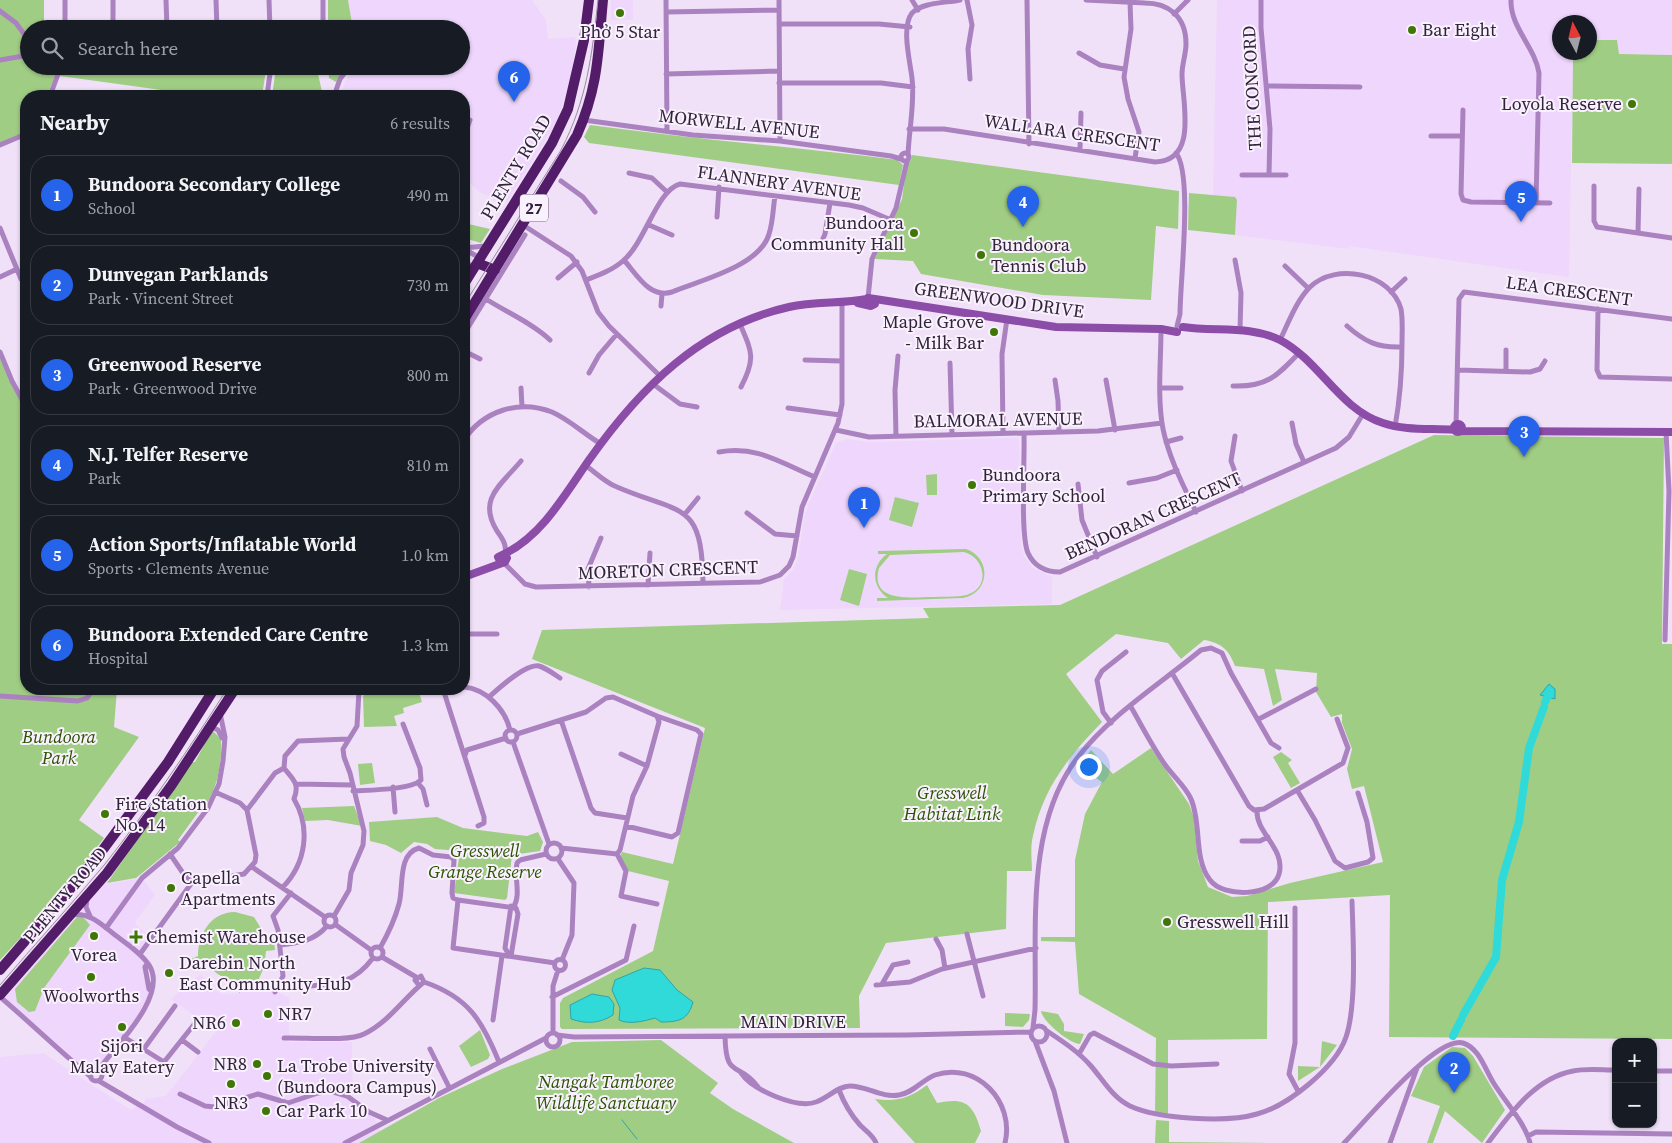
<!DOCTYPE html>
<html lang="en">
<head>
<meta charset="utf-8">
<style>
  :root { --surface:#171b24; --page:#20242c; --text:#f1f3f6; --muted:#9ea1a6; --line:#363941; --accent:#2563eb }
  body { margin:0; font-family:"Source Serif 4",serif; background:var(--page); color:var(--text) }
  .controls { position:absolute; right:15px; bottom:15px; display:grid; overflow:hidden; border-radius:10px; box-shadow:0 1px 4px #0004 }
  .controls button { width:45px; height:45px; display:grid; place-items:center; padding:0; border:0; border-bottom:1px solid var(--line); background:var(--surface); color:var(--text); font:25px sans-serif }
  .compass { position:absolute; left:1552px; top:15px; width:45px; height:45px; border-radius:50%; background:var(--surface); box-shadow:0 1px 4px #0004; rotate:353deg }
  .you { position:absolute; left:1088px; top:766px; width:18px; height:18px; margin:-12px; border:4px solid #fff; border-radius:50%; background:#1a73e8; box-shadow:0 0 0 8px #1a73e833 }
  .badge { display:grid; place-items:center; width:32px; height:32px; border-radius:50%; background:var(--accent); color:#fff; font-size:16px; font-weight:700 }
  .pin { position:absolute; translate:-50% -41px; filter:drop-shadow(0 1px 2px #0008) }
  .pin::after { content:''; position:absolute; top:26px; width:18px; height:15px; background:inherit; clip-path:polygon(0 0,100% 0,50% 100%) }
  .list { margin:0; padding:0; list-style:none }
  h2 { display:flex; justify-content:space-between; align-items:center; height:65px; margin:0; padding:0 20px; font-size:21px }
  h2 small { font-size:16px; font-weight:400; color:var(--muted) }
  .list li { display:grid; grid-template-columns:32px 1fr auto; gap:15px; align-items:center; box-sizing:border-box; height:80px; margin:0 10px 10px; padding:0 10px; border:1px solid var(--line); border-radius:20px }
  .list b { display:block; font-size:19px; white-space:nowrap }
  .list p { margin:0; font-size:16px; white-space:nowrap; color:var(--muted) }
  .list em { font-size:16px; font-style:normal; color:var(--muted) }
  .icon { flex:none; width:28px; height:28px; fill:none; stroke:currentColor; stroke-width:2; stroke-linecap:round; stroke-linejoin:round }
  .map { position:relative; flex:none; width:1672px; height:1143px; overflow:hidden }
  .search { position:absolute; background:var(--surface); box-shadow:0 1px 4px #0004; left:20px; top:20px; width:450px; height:55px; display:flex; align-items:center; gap:12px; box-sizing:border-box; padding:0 18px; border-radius:28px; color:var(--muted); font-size:19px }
  .panel { position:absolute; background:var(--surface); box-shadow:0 1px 4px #0004; left:20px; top:90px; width:450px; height:605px; border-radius:20px }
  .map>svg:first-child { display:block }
  .built { fill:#efd6fc }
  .green { fill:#a0cd84; fill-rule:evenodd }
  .water { fill:#30dad9; stroke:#30a3a9 }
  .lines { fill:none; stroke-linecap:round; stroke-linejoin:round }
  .stream { stroke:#30a3a9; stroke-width:1 }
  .river { stroke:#30dad9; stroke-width:8 }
  .street { stroke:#ab82c0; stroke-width:5 }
  .secondary { stroke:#8c4da9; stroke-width:8 }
  .highway { stroke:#531c69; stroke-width:10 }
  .tram { stroke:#9a8ba1; stroke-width:1 }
  .poi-dot { fill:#3f7605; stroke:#f9f1fd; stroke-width:2 }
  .labels { text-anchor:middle; stroke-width:4; stroke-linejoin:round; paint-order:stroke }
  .shield { fill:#f9f1fd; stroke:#6d6173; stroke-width:1 }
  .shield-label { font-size:16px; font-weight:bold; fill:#312338 }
  .poi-label { font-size:18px; fill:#312338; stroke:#f9f1fd; text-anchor:start }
  .street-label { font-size:18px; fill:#312338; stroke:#f9f1fd }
  .park-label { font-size:18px; font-style:italic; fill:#295300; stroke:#f9f1fd }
</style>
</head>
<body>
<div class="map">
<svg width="1672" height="1143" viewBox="0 0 1672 1143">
  <rect width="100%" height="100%" fill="#f0e1f8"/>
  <!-- built -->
  <path class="built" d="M348 0H532L546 20 548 39 575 37 576 44 570 82 557 122 507 201 500 203 477 190 470 183 466 172 464 152V96H340L346 80 353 69 359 66H461V29H353Z
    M611 0H633V20H611Z
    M1217 0H1672V55L1619 54 1617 40H1590V22H1560V52L1573 53 1569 277 1349 246V249L1235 235 1237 200 1213 197Z
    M1017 438 1019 440 1021 546 1024 556 1033 568 1052 577V604L780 610 784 579 793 570 798 559 804 518 809 503 836 443 847 439 870 442Z
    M142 878 155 895 135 922 136 925 152 937 140 954 147 964 150 999 103 1064 93 1071 80 1068 0 995 100 881 107 884Z
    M201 974 210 988 222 994 239 993 255 980 289 998V1042H352L353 1104 375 1119 381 1131 359 1143H0V1057L43 1053 131 1110 145 1102V1099L166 1096 218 1029 209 1026 171 999Z"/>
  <!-- green -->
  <path class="green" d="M0 0H44V29H29V66H59L47 96H26V132L0 143Z
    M328 0H348L353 29H328Z
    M1590 40H1617L1619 54 1672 55V164L1572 163 1573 53 1590 52Z
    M64 66H243L266 70 262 96H205L60 76Z
    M328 66H346L336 82 329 78Z
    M276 68 318 74 323 96H272Z
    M590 125C692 139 795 147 898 160L903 165 899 185 589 143 584 137Z
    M912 155 1179 191 1178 229 1156 226 1151 300 1043 295 921 274 913 261 875 259 902 199 907 163 911 160Z
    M1189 193 1235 197 1237 200 1235 235 1188 230Z
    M464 223 490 229 481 243 464 238Z
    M0 358 26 411V689H117L114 727 139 737 79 820 104 838 61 894 0 960Z
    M1434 435 1664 438 1662 644H1672V1039L1389 1037 1390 895 1268 902 1267 1039 1168 1040V1114L1155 1113 1156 1038 1079 994 1075 942 1041 941V937H1075V860L1085 814 1102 782 1078 766 1091 750 1113 774 1151 748 1189 804 1194 818 1198 861 1208 887 1232 897 1247 896 1290 883 1383 862 1364 786 1352 789 1347 769 1352 749 1342 723V714L1331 717 1316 692 1317 673 1275 669 1282 700 1273 706 1264 669 1235 666C1229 650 1222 643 1204 640L1181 659 1168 643 1116 634 1066 674 1102 722C1069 756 1043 788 1033 836 1030 847 1032 860 1032 871H1007L1006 929 886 943 859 996 860 1028 562 1029 560 1027V1003L563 998 653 951 669 881 628 871 620 857 622 852 673 864 705 728 532 659 542 630 929 618 923 608 1060 605Z
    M937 474V495H927L926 475Z
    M895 497 919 503 912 527 889 520Z
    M966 549C992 558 990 593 963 598L877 601V598H888C871 586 871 566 887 554H878V551ZM964 552C984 557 991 586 969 594 959 598 945 596 934 597 913 597 869 604 879 568L890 555Z
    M849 569 867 574 859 606 840 600Z
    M370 689H418L422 702 403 708 404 713 394 716 397 726 364 727 363 696Z
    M212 730 221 739C222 764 218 787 204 808L202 807 178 840 180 842 141 874 136 878 107 883 192 762H195Z
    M1281 752 1292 760 1288 763 1300 783 1291 788 1273 757Z
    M372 763 375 783 360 785 358 764Z
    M354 806 362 826 328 820 305 821 302 808Z
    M437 817 463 828 527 836 538 832 543 842 540 851 512 855 507 898 505 900 454 893 460 851 435 849 427 844 414 842 401 853 386 845 370 841 369 822Z
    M235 912 254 917 262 930 265 941 274 940 275 950 266 951 264 967 258 981 254 980 248 988 239 993 237 980C225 979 210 973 208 960L196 967 191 959 198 956C198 934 211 912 235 912Z
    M77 917H83L90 925 44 988 35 1011 29 1012 17 1002 15 989Z
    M1041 1011 1058 1014 1064 1024V1031L1084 1034 1080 1044C1070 1044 1042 1021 1041 1011Z
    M1005 1013 1030 1014 1029 1020 1023 1027 1005 1026Z
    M480 1030 490 1055 488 1059 471 1067 459 1046Z
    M661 1040 718 1083 710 1093 733 1109 794 1143H359L439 1098 502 1069 572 1042Z
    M1322 1041 1337 1045 1320 1067 1298 1081V1066L1320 1067Z
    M1452 1047 1465 1048 1473 1056 1505 1110 1482 1143 1445 1111 1433 1143H1427L1440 1106 1411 1096 1424 1067Z
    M927 1085 937 1103C965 1097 973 1103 981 1131L975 1143H915L875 1099C897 1102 910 1098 927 1085Z
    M1156 1120 1169 1121V1142L1279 1143H1155Z"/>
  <!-- water -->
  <path class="water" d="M1549 684 1555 689V699L1540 695Z
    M644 968 660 970 677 990 693 1002C688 1020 679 1022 661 1022L655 1018C645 1021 629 1025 619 1020L620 1008 612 990 615 980Z
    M592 994 609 997 614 1004 613 1015C599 1024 586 1024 571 1019L570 1005Z"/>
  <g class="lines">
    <!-- stream -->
    <path class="stream" d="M622 1120 637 1139"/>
    <!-- river -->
    <path class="river" d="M1545 702 1548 696
      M1463 1015 1496 957 1502 880 1519 822 1529 748 1544 707
      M1453 1036 1461 1020"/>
    <!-- street -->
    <path class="street" d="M65 0V29
      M113 0V29
      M166 0 167 29
      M216 0 217 29
      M269 0 270 29
      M323 0V29
      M666 0 667 131
      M779 0 780 141
      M912 0 918 10
      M967 0 972 25 968 49 970 79
      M1027 0 1029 144
      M1086 0 1145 3
      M1261 0V28L1270 129 1269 175
      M1511 0C1510 27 1535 47 1539 73L1536 202
      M1130 2 1131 29 1124 77 1128 99 1139 132 1135 158
      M0 11 16 23 29 41
      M666 12 779 10
      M1174 14 1188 0
      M779 24H879L910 27
      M1079 53 1100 65 1124 69
      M0 60 29 55
      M666 74 779 71
      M779 83H881L913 87
      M1268 86 1360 87
      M50 96 61 66
      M267 96 271 66
      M334 96 340 79 350 66
      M1463 110 1461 194 1463 200 1471 202 1550 203
      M584 120 693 135 780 141 891 156 901 159
      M909 129H944L1155 162C1199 161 1182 101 1182 74 1182 64 1186 54 1186 44 1186 16 1168 2 1142 3
      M1431 136H1462
      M464 137 470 120
      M0 145 26 134
      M1080 150 1081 113
      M1176 153C1193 174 1180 282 1180 314L1177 326
      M901 157a4 4 0 1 1 8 0a4 4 0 1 1-8 0Z
      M908 155C909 129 915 103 912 78 910 61 901 27 912 13 923 2 946 3 960 0
      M629 173 652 178 667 192
      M1242 175H1286
      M561 181 583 197 595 212
      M1594 186V221L1597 227 1672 238
      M717 217 719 187
      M523 225 571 256 582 271 598 312 609 326 660 376
      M649 225 672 235
      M0 228 21 279 26 283
      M1638 233 1639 189
      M464 248 485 246
      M819 248 825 234 830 203
      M464 249 480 258
      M464 256 469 265 468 273
      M624 260C637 275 650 299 672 292 701 280 760 266 769 234 773 222 773 208 775 196
      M1235 260 1241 293 1240 330
      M1285 266 1308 288
      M0 277 17 269
      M558 278 577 262
      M586 280C599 275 613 270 624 260 645 242 657 190 680 184L849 205 863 208 891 220
      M1391 292 1405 279
      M868 298 872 259 896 208 907 161
      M486 299C506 312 534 324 550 340
      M661 306 662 294
      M1598 309 1597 370 1600 377 1672 379
      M740 324C752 352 756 358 741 387
      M1347 326C1365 342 1378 348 1402 347
      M1161 329C1161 362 1157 397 1163 429 1169 458 1183 485 1196 512
      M464 334 525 235
      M1280 340C1288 324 1296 301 1310 287 1336 262 1391 273 1401 309 1403 320 1402 332 1402 344 1402 372 1400 399 1395 427
      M464 351 480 359
      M0 352 12 381 26 407
      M805 360 841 361
      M950 363 952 434
      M1458 370 1530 372 1540 369 1545 361
      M1506 371V350
      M589 373 599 355 616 335
      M1055 380 1058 401 1059 432
      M1106 380 1115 430
      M653 384 680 404 697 407
      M1233 386C1267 387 1277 376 1299 353
      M521 388 522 407
      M1160 388H1181
      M788 408 840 415
      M1292 423 1296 444 1304 462
      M1456 425 1459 299 1464 292 1672 319
      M836 430 869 437 1098 431 1162 423
      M1003 433 1002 354 1007 319
      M1024 433C1025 457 1020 535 1028 553 1034 566 1046 572 1060 572L1336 448 1349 437 1363 414
      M896 436 895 390 898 356
      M1235 436 1231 461 1242 491
      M464 440C483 411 519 399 552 412 570 420 584 434 601 444
      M1166 442 1181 438
      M719 452C757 445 781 463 815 477
      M585 465C595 472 606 483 617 487 682 515 702 500 703 583
      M1129 483 1157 478 1177 470
      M1078 484 1082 520 1097 557
      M747 513 775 534 797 536
      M685 514 698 498
      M505 553C507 545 502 538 497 531 477 499 501 485 521 461
      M504 563 525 584 536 587 760 582 780 575 789 566 793 557 802 507 838 423 842 404V301
      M648 585 650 553
      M589 587 588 569 601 538
      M464 634H497
      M1665 640 1669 491 1666 432
      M1172 673 1249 806 1254 810 1264 809 1343 763 1348 748 1337 719
      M464 687C486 689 505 709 510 730
      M443 689 484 817V823L478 826
      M235 693 246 689
      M0 696 78 701 87 698 93 689
      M489 697C498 689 526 663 539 666 546 668 554 674 560 678
      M1131 707C1142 726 1153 748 1166 766 1174 777 1186 787 1191 799 1202 824 1193 858 1210 880 1223 898 1273 897 1279 874 1286 849 1256 833 1257 811
      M1259 719 1316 689
      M561 720 591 808 595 813 627 818
      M1111 723 1103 712 1097 680 1102 671 1126 652
      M210 726 218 730 222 738
      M505 736a6 6 0 1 1 12 0a6 6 0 1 1-12 0Z
      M517 734 586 712 606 698 613 697 657 716 659 722 647 766 633 796 620 850 617 854
      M513 742 549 844
      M621 754 647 766
      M465 755 467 750 506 738
      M418 783 423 789 427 805
      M297 784 352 785
      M393 787 395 812
      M1297 790 1315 820 1335 861 1345 868 1368 862 1373 858 1367 822 1358 793
      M353 791C369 790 411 790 421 780L420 768 403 724
      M247 810 275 773 284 768
      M626 826 672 837 678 833 701 734 697 730 657 716
      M1242 841H1260L1268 837
      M546 851a8 8 0 1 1 16 0a8 8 0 1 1-16 0Z
      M561 848 617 854
      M170 854 185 876 194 882 244 874 255 862 256 855 247 810 240 803 215 792
      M617 854 626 871 621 896 657 904
      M558 859 574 883 572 935 562 960
      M252 867 325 917
      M283 887C306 863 311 828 294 799 300 783 293 780 284 768L285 756 298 741 348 739
      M87 899 86 907 90 916
      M458 900 453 948 555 963
      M458 900 516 908 518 914 511 956
      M514 906C521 895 514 877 517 863L520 860 546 854
      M1295 908V1043L1289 1074 1298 1091
      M324 921a6 6 0 1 1 12 0a6 6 0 1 1-12 0Z
      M71 915C90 912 101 924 115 935 127 944 141 953 149 965 168 994 120 1042 103 1064L95 1069
      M334 916 349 890 351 873 363 845 364 831 350 773 344 757 343 749 357 726 359 691
      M336 925 371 950
      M106 928 142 878 178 848 208 808 219 784 223 761 225 737 220 713
      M967 934 983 996
      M936 939 942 950 945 968
      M280 945C299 943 314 941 327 926
      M371 953a6 6 0 1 1 12 0a6 6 0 1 1-12 0Z
      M380 948C388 934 395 919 399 904 404 887 397 854 419 848L433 855 451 857 454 860 452 893 453 898 458 900
      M140 954 193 881
      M509 955 505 948 511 906
      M382 957 416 977
      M554.5 965a5.5 5.5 0 1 1 11 0a5.5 5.5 0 1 1-11 0Z
      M147 964 145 967 149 989 151 991
      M424 982C468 997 482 1020 499 1062
      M882 984 893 965 908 962
      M876 985 910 982 942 969 1036 948
      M309 986C338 984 354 983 373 958
      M275 992 283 976 278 930 273 916 291 893
      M0 997C31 1023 59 1051 91 1077
      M552 997 626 960 634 926
      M493 1020 502 956
      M1031 1034a8 8 0 1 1 16 0a8 8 0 1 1-16 0Z
      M1033 1028 1035 1010C1037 929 1025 825 1078 757 1110 715 1160 684 1201 650L1211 648 1222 653 1231 673 1271 743 1279 748
      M1047 1031C1062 1041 1079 1052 1091 1066 1104 1081 1112 1097 1130 1106 1158 1119 1227 1123 1257 1114 1288 1106 1336 1067 1346 1037 1357 1005 1353 937 1352 901
      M553 1033V986L558 970
      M546 1040a7 7 0 1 1 14 0a7 7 0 1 1-14 0Z
      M557 1035 574 1037 907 1035 1030 1032
      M725 1036C726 1081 738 1060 758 1087
      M124 1037 164 1062 196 1022
      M284 1038C303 1037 349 1042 364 1034 388 1023 405 997 424 982L421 976 415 980 418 984
      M182 1040 198 1052
      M1035 1041 1054 1091 1067 1143
      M430 1049 449 1087
      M143 1050 175 1006
      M1079 1054 1090 1035 1094 1033 1153 1064 1171 1066 1217 1064
      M90 1075a6 6 0 1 1 12 0a6 6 0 1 1-12 0Z
      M1653 1071H1672
      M741 1073C752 1090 797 1109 816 1102 828 1098 838 1086 850 1086 867 1086 881 1098 899 1095 913 1093 922 1080 935 1075 977 1061 1015 1102 1005 1143
      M99 1081 177 1127 209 1143
      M839 1090C844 1103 851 1115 860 1125 866 1131 874 1136 876 1143
      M180 1094 205 1106 215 1107 258 1094 288 1103 318 1093 330 1091 347 1096 369 1112 387 1120
      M1528 1136 1536 1132 1672 1134
      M345 1143 546 1038
      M1344 1143C1364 1123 1436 1035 1463 1043 1479 1048 1485 1069 1493 1082 1503 1099 1526 1124 1530 1143
      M1390 1143 1417 1068
      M1488 1143C1510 1114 1535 1078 1573 1071 1586 1068 1602 1070 1616 1070"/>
    <!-- secondary -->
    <path class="secondary" d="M875 299 1056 327 1161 329 1177 332
      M858 303 871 306 875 304V299L868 298 867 304
      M1183 327C1215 332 1250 325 1280 340 1320 361 1339 409 1383 423 1406 431 1431 428 1455 430
      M1454 428a4 4 0 1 1 8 0a4 4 0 1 1-8 0Z
      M1461 431 1672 432
      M504 554C542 536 566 493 589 460 640 388 700 327 789 307 815 301 841 304 867 299
      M464 577 505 562 507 558 504 554 498 557 501 563"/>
    <!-- highway -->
    <path class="highway" d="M477 263 495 270
      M464 284 552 143 568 109 584 40 589 0
      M464 320 577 135C599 85 598 52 603 0
      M0 970 96 859 168 762 214 689
      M0 995 107 873 171 786 235 689"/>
    <!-- tram -->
    <path class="tram" d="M464 305 561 150C587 100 592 55 598 0
      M0 985C35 944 71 905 105 864 149 808 189 749 227 689"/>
  </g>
  <!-- markers -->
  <g class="poi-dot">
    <circle cx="620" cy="13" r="5"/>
    <circle cx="1412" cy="30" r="5"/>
    <circle cx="1632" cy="104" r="5"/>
    <circle cx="914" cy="233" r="5"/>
    <circle cx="981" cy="255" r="5"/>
    <circle cx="994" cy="332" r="5"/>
    <circle cx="972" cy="485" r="5"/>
    <circle cx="105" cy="814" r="5"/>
    <circle cx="171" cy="888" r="5"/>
    <circle cx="1167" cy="922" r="5"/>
    <circle cx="94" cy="936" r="5"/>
    <path d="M133.5 929.5h5v5h5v5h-5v5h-5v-5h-5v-5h5z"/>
    <circle cx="169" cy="973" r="5"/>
    <circle cx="91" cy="977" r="5"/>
    <circle cx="268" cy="1014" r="5"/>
    <circle cx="236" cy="1023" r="5"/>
    <circle cx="122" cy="1027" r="5"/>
    <circle cx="257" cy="1064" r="5"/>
    <circle cx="267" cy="1076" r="5"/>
    <circle cx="231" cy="1084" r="5"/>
    <circle cx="266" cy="1111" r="5"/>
  </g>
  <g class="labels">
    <!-- shield labels -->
    <rect class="shield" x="520" y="194.5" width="28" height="27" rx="4"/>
    <g class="shield-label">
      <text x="534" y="214">27</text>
    </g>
    <!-- poi labels -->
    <g class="poi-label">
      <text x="1422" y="36">Bar Eight</text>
      <text x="620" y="38" text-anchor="middle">Phở 5 Star</text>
      <text x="1622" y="110" text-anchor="end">Loyola Reserve</text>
      <text x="904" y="229" text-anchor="end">Bundoora<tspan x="904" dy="21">Community Hall</tspan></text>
      <text x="991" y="251">Bundoora<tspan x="991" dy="21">Tennis Club</tspan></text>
      <text x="984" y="328" text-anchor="end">Maple Grove<tspan x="984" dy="21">- Milk Bar</tspan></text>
      <text x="982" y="481">Bundoora<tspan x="982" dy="21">Primary School</tspan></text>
      <text x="115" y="810">Fire Station<tspan x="115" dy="21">No. 14</tspan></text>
      <text x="181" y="884">Capella<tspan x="181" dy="21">Apartments</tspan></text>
      <text x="1177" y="928">Gresswell Hill</text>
      <text x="146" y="943">Chemist Warehouse</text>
      <text x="94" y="961" text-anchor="middle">Vorea</text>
      <text x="179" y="969">Darebin North<tspan x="179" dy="21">East Community Hub</tspan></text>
      <text x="91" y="1002" text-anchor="middle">Woolworths</text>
      <text x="278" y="1020">NR7</text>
      <text x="226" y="1029" text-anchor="end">NR6</text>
      <text x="122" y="1052" text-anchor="middle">Sijori<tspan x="122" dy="21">Malay Eatery</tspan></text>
      <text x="247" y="1070" text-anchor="end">NR8</text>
      <text x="277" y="1072">La Trobe University<tspan x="277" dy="21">(Bundoora Campus)</tspan></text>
      <text x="231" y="1109" text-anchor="middle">NR3</text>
      <text x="276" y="1117">Car Park 10</text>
    </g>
    <!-- street labels -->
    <g class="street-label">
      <text transform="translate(1252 88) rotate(-93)" y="6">THE CONCORD</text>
      <text transform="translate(739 124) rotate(6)" y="6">MORWELL AVENUE</text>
      <text transform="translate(1072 133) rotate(8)" y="6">WALLARA CRESCENT</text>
      <text transform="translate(516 167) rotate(-59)" y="6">PLENTY ROAD</text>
      <text transform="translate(779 183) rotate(8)" y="6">FLANNERY AVENUE</text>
      <text transform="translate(1569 291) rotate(8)" y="6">LEA CRESCENT</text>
      <text transform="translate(999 300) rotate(8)" y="6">GREENWOOD DRIVE</text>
      <text transform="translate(998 420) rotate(-1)" y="6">BALMORAL AVENUE</text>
      <text transform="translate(1153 516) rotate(-24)" y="6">BENDORAN CRESCENT</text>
      <text transform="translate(668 570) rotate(-2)" y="6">MORETON CRESCENT</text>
      <text transform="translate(65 895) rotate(-50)" y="6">PLENTY ROAD</text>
      <text x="793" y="1028">MAIN DRIVE</text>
    </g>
    <!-- park labels -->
    <g class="park-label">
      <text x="59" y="743">Bundoora<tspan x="59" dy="21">Park</tspan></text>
      <text x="952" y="799">Gresswell<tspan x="952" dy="21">Habitat Link</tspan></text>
      <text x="485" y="857">Gresswell<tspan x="485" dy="21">Grange Reserve</tspan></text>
      <text x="606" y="1088">Nangak Tamboree<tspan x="606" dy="21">Wildlife Sanctuary</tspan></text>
    </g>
  </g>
</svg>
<div class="controls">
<button>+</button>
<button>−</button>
</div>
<svg class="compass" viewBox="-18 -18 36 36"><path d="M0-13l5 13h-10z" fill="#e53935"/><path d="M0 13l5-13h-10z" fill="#9ea1a6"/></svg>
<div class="you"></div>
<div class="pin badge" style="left:864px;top:528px">1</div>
<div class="pin badge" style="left:1454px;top:1093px">2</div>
<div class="pin badge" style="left:1524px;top:457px">3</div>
<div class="pin badge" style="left:1023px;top:227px">4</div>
<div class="pin badge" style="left:1521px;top:222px">5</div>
<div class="pin badge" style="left:514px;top:102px">6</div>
<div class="search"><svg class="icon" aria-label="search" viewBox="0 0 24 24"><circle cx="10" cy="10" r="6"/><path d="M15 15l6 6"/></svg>Search here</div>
<section class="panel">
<h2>Nearby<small>6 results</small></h2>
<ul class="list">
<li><span class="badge">1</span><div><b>Bundoora Secondary College</b><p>School</p></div><em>490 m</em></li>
<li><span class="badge">2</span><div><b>Dunvegan Parklands</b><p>Park · Vincent Street</p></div><em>730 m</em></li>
<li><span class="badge">3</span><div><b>Greenwood Reserve</b><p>Park · Greenwood Drive</p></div><em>800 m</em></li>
<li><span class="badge">4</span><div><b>N.J. Telfer Reserve</b><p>Park</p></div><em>810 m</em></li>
<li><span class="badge">5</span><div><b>Action Sports/Inflatable World</b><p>Sports · Clements Avenue</p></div><em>1.0 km</em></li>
<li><span class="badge">6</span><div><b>Bundoora Extended Care Centre</b><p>Hospital</p></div><em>1.3 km</em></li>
</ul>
</section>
</div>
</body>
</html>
